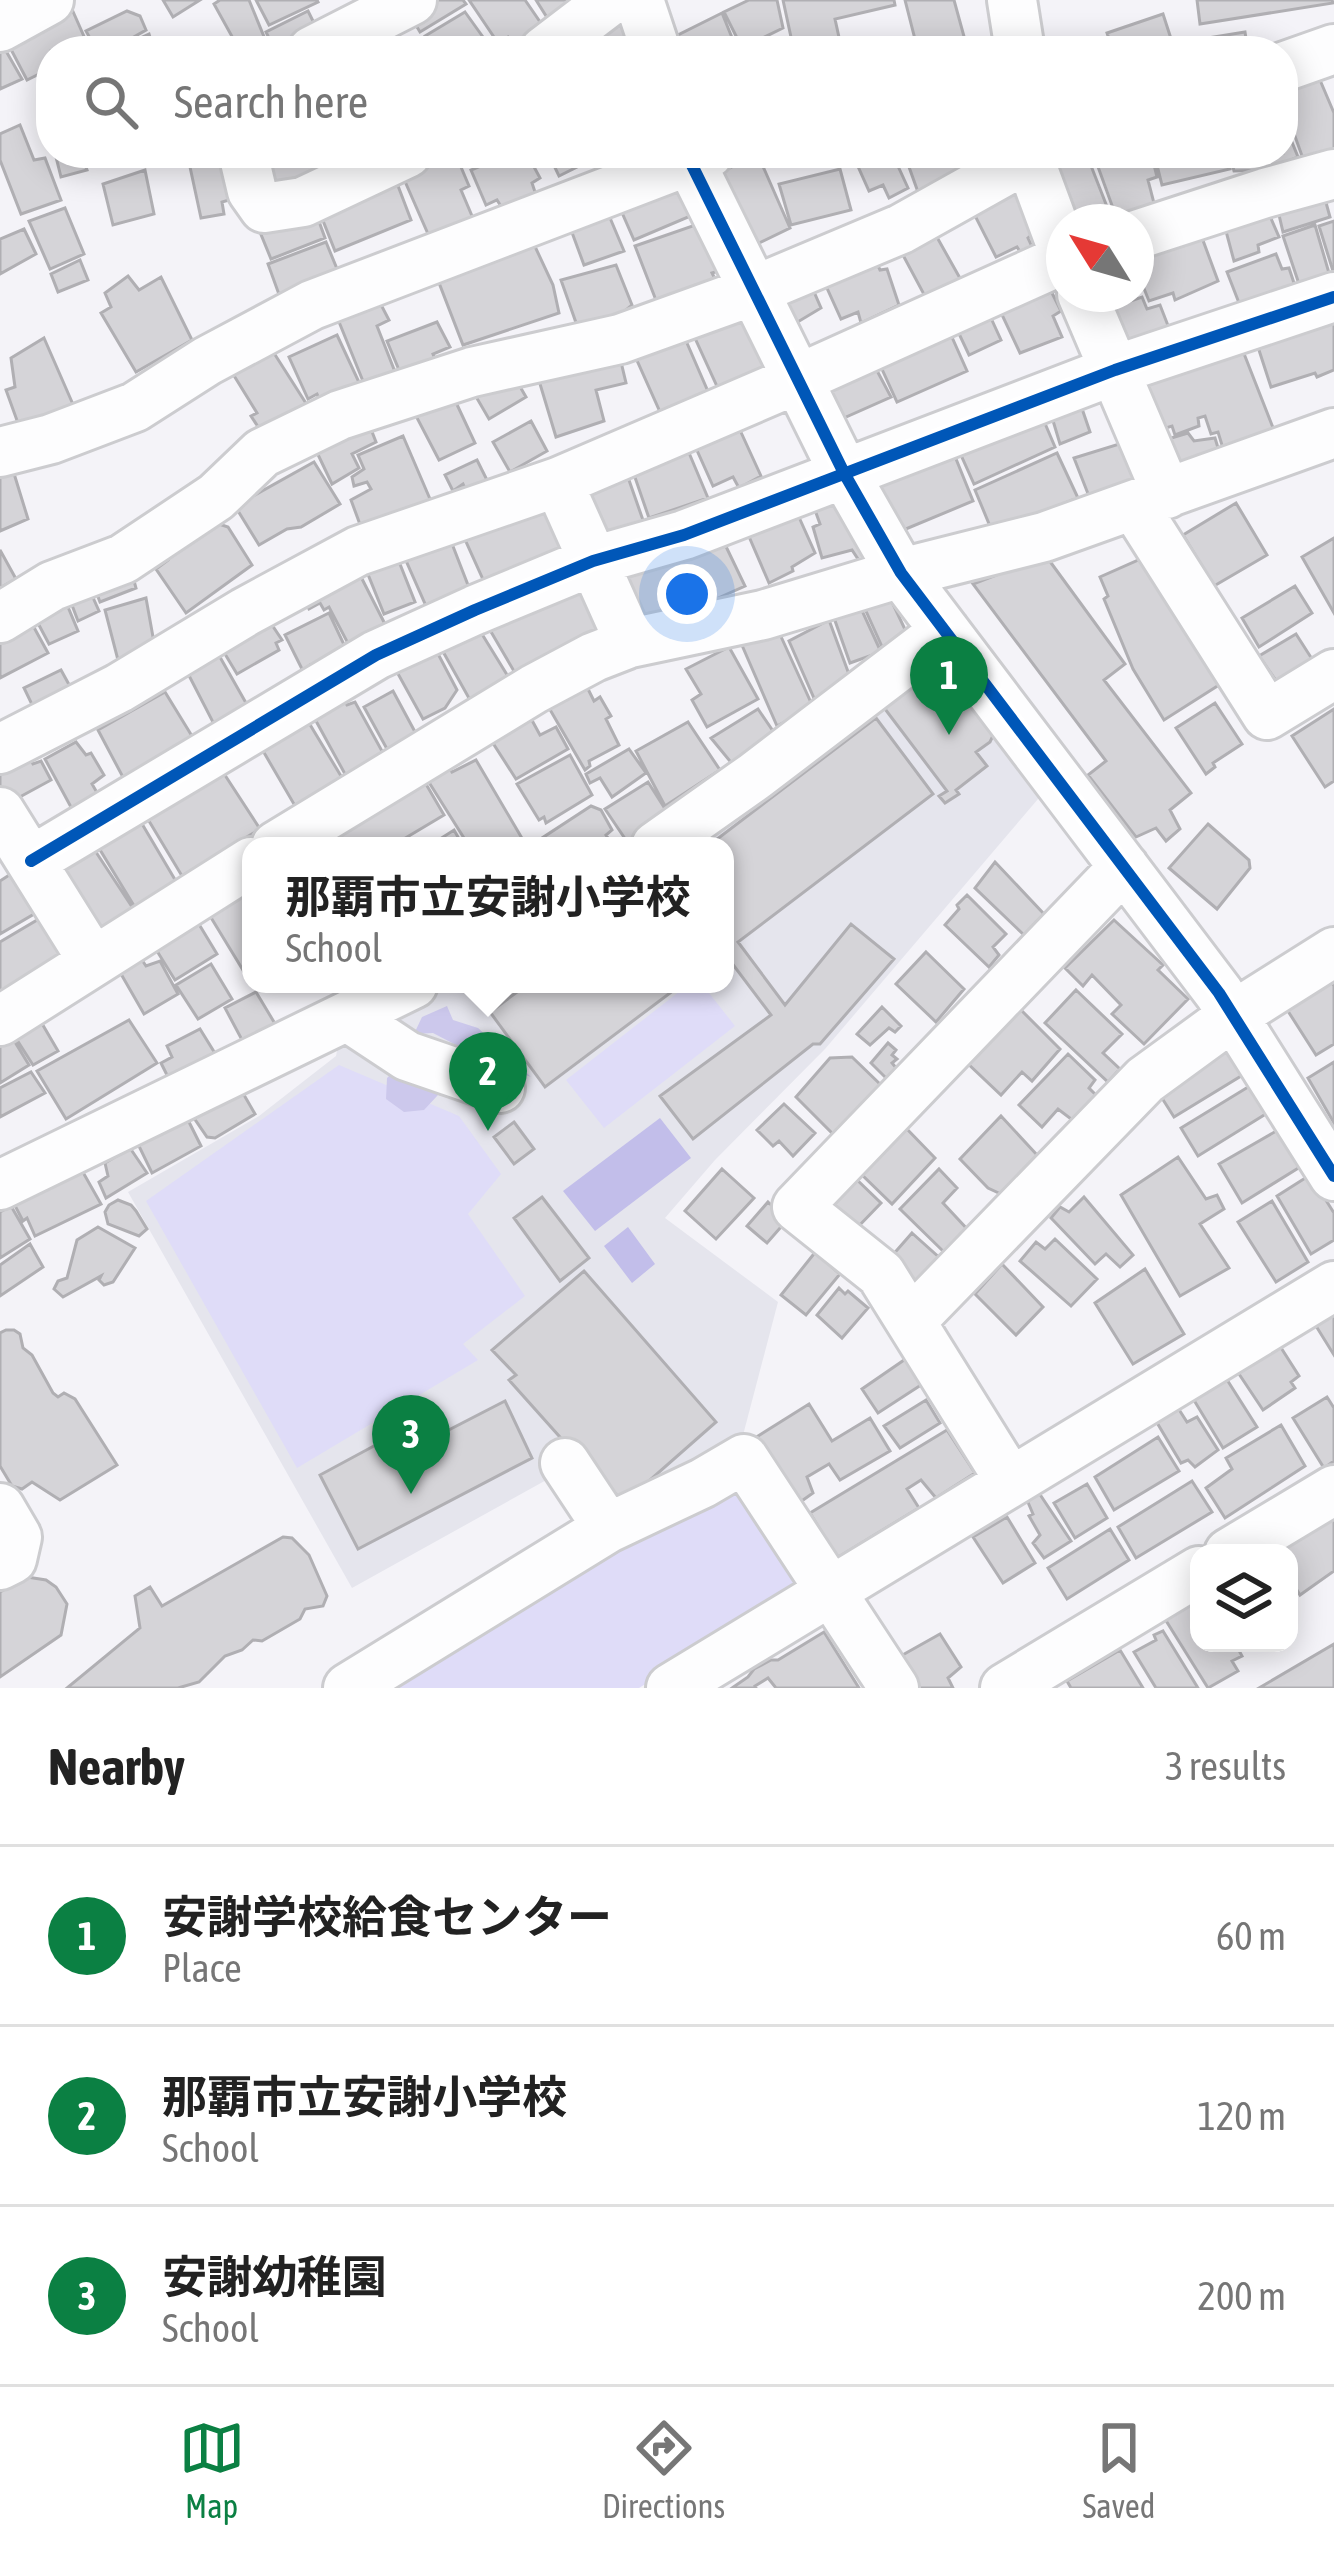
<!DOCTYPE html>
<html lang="en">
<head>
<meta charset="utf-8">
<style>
  :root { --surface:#fff; --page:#f2f2f2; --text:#222; --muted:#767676; --line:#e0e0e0; --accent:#0b8043 }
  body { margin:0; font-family:"Asap Condensed","Noto Sans JP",sans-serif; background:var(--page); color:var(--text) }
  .controls { position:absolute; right:36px; bottom:36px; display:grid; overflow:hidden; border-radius:24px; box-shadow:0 6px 30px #0003 }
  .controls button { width:108px; height:108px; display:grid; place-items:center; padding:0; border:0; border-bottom:3px solid var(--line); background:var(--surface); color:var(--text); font:60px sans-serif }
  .compass { position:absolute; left:1046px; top:204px; width:108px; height:108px; border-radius:50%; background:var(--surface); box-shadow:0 6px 30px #0003; rotate:307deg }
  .you { position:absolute; left:687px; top:594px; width:42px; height:42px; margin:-30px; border:9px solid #fff; border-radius:50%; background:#1a73e8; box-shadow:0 0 0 18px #1a73e833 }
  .badge { display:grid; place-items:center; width:78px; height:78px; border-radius:50%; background:var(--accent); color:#fff; font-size:39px; font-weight:700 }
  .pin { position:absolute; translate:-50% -99px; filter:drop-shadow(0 3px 6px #0008) }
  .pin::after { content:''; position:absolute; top:63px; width:42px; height:36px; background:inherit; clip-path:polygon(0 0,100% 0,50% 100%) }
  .popup { position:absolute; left:242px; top:837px; width:492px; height:156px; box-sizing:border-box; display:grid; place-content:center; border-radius:24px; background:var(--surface); filter:drop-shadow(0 3px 9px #0005); font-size:39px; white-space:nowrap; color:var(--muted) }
  .popup b { font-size:45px; color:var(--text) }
  .popup::after { content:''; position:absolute; left:50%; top:100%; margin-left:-24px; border:24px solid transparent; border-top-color:var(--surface) }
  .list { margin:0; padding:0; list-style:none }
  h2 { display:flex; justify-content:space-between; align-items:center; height:156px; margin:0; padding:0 48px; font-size:51px }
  h2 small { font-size:39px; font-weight:400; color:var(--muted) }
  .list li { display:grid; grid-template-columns:78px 1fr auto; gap:36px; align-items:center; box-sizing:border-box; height:180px; padding:0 48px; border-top:3px solid var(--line) }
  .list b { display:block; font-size:45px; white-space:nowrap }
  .list p { margin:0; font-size:39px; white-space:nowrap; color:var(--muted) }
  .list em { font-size:39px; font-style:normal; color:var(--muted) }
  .icon { flex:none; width:66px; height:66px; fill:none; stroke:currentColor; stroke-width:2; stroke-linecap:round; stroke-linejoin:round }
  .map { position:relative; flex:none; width:1334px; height:1688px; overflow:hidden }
  .search { position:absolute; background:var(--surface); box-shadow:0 6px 30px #0003; left:36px; right:36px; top:36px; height:132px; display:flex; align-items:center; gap:30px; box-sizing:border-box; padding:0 42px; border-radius:48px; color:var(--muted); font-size:45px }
  .sheet { height:696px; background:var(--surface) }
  nav { display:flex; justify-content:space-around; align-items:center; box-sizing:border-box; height:168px; border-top:3px solid var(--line); background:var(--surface); font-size:33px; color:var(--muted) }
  nav a { display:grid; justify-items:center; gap:6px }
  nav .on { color:var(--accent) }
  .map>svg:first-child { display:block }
  .built { fill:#e5e5ed }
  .green { fill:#dfdcf8 }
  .forest { fill:#ccc8ec }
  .water { fill:#c2beea }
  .building { fill:#d5d4d8; stroke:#b0afb3; stroke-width:3 }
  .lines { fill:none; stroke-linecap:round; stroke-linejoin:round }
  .minor-casing { stroke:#cccccf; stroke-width:54 }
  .minor { stroke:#fdfdfe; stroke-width:48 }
  .cycleway-casing { stroke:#fff; stroke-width:20 }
  .cycleway { stroke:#0057b8; stroke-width:12 }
</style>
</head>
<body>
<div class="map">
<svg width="1334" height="1688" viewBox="0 0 1334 1688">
  <rect width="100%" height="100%" fill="#f4f3f8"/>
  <!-- built -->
  <path class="built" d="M937 654 1044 792 825 1049 715 1160 665 1218 778 1302 742 1439 611 1515 577 1463 352 1588 128 1192 259 1116 336 1056 339 1041 456 984H725V846H687Z"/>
  <!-- green -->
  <path class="green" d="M689 984H702L735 1026 604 1128 566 1080Z
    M339 1065 459 1116 501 1174 468 1214 525 1296 463 1344 478 1360 297 1468 146 1201Z
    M744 1473 805 1584 639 1688H383Z"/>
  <!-- forest -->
  <path class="forest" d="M447 1006 453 1020 478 1028 531 1077 477 1056 433 1033 414 1034 422 1017Z
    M400 1065 516 1098 518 1103 507 1114 482 1102 438 1095 424 1110 404 1112 386 1099 387 1078Z"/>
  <!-- water -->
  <path class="water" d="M660 1118 691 1158 595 1231 563 1191Z
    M628 1227 655 1264 632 1283 604 1246Z"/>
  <!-- building -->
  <path class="building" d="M163 0H200L173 17Z
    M220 0H249L269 49 240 51 214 4Z
    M256 0H317L318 2 269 25Z
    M433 0H463L466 4 420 32 408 12Z
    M469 0H525L547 32 524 51H518L508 37 498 43Z
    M536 0H574L548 19Z
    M749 0H777L783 28 742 48 724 12Z
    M783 0H894L895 5 835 19 842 51H794Z
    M905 0H954L968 51H918Z
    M1197 0H1332L1333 3 1200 24Z
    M71 7 86 41 85 50 51 51V68L27 80 5 38Z
    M127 11 140 16 146 30 109 51H97L86 31Z
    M308 11 319 33 281 51H275L266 32Z
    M618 11 635 51H577Z
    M465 12 493 51H433L425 36Z
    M722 13 737 50 676 51 670 39Z
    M1163 14 1175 51H1113L1107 33Z
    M1245 32 1248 51H1185L1183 42Z
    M149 34 154 51H111Z
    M2 44 22 79 0 89V45Z
    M1317 73 1334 113V158L1306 167 1283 103V95L1293 90 1292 82Z
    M1283 120 1298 157 1268 170 1234 171 1229 153H1283Z
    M20 125 34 160 45 158 61 200 21 214 0 160V134Z
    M55 153H81L87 170 61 177Z
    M187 153H230L239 197 222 202 224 214 201 218Z
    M266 153H316L328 172 286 185 271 180Z
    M435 153H455L469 186 461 190 475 223 432 243 400 170Z
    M499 153H539L542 159 533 165 540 178 532 183 536 195 504 211 497 200 486 205 471 170 495 160 494 156Z
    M548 153H591L593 159 559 176Z
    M595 153H644L602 170Z
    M852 153H892L908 188 889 198 883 185 869 191Z
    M904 153H1002L951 181 918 192Z
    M1086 153 1113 222H1067L1044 166Z
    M1093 153H1151L1157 177 1148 180 1156 211 1118 222Z
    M1154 153H1226L1230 169 1162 185Z
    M758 155 790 228 753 246 723 171Z
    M840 169 851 210 791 225 779 184Z
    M145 170 154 214 113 225 103 184Z
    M684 175 700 212 634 240 616 199Z
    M395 178 411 220 335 251 318 208Z
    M1007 179 1037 231 1028 238 1034 251 1024 258 1017 247 996 257 967 200Z
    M1322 188 1330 217 1283 232 1276 202Z
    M313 205 325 238 271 259 260 232 262 222Z
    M605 206 624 251 584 265 567 219Z
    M1266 207 1279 237 1258 245 1259 252 1234 261 1223 220Z
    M65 208 84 254 50 269 29 221Z
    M1334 221V271H1333L1319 226Z
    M701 223 725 269 712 273 715 279 659 308 635 246Z
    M929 223 961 280 927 300 896 242Z
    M1315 225 1329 273 1299 284 1283 236Z
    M24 229 36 254 0 274V239Z
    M1201 235 1218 281 1175 300 1173 293 1149 301 1137 271 1148 268 1146 254Z
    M531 238 553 285 559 313 463 345 436 275Z
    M326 242 342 281 281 300 268 264Z
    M1276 254 1282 269 1289 268 1296 289 1241 308 1227 272Z
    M874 257 880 270 887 269 899 305 861 323 858 312 841 319 822 277Z
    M80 260 88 280 58 292 51 274Z
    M616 265 632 305 626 310 628 316 580 334 561 280Z
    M128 276 139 290 161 277 192 340 136 372 101 313 111 307 105 293Z
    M808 278 821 308 786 329 772 302Z
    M1046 281 1061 311 1053 316 1062 337 1020 353 996 302Z
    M377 297 389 320 377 326 397 377 367 391 335 312Z
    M1142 297 1147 309 1160 305 1174 341 1117 349 1101 311Z
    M736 305 755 348H761L772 373 721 395 689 325Z
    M985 305 1001 340 969 355 953 321Z
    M1334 320V370L1317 377 1315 373 1271 387 1257 344Z
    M437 322 450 347 433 354 438 367 404 382 387 341Z
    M947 326 967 371 897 402 876 356Z
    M680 327 713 403 665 423 631 347Z
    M337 335 364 393 325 411 317 394 308 399 289 357Z
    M44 338 75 409 19 426 6 390 15 387 11 358Z
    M617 345 626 383 596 390 604 421 556 437 537 374Z
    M1241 346 1277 438 1226 458 1218 432 1211 434 1205 416 1198 418 1199 426 1175 435 1172 426 1159 430 1142 383Z
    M272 350 309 408 264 436 251 416 257 413 233 374Z
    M874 365 891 397 837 421 823 384Z
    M511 371 526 397 489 419 471 388Z
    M1077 394 1090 432 1060 444 1048 404Z
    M453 396 475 443 439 460 415 414Z
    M1038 407 1055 447 974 484 956 444Z
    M734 417 761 476 739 488 733 477 713 486 691 437Z
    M367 419 376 442 352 454 359 468 332 484 312 442Z
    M531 421 547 451 510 472 493 442Z
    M1188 433 1194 441 1215 438 1222 461 1166 471 1158 442Z
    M403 436 433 506 365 538 351 500 371 489 367 482 354 486 352 477 364 469 358 455Z
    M1132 440 1148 489 1094 509 1074 458Z
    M684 441 708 498 649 518 629 460Z
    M952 449 973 501 901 531 878 482Z
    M1057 453 1078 498 992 531 975 490Z
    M477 460 491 488 470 499 463 484 453 491 445 475Z
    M314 462 340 504 301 527 287 529 259 545 235 506Z
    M623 463 644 523 601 538 581 488Z
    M12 467 28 519 0 531V470Z
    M839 490 876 558 862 565 852 550 822 558 813 527 820 524 811 499Z
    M548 502 570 551 486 586 463 535Z
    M1236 503 1267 555 1214 586 1183 535Z
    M798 515 815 553 792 567 793 571 769 583 747 532Z
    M213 522 228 527 252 565 186 613 156 569 168 560 164 553Z
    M720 534 745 586 707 603 636 619 612 563Z
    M449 536 473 598 430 615 400 547Z
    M1334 538V613L1302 557Z
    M394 549 415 602 384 614 363 562Z
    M0 550 16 579 0 588Z
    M1046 556 1125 664 1104 680 1191 793 1170 810 1180 829 1166 841 1156 828 1136 837 1088 775 1106 761 973 584Z
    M1143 558 1219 685 1164 720 1133 669 1104 599 1108 596 1100 577Z
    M130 566 136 588 100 602 92 581Z
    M357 569 389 632 353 653 329 607 324 610 320 603 309 609 303 597Z
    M586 580 609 634 518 678 487 625Z
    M86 582 99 611 78 621 67 592Z
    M1295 586 1312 613 1259 647 1242 618Z
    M881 591 892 602 911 642 884 651 861 600Z
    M63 595 78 631 49 644 31 610Z
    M146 598 155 648 119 664 105 610Z
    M859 604 881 652 850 663 833 615Z
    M329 613 348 653 316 669 310 665 303 671 285 635Z
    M266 616 282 640 276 643 279 650 237 674 219 644Z
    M829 620 850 677 817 705 789 641Z
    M31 622 48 653 0 678V637Z
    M477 626 509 678 470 700 441 648Z
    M778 630 813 707 777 726 741 643Z
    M1296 634 1312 659 1277 682 1259 656Z
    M212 643 250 710 217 730 182 662Z
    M729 647 758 699 707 727 692 700 701 694 686 669Z
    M436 650 457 690 445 708 423 719 392 663Z
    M939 662 997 727 990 742 976 752 987 766 956 790 959 794 945 803 939 796 947 791 882 705Z
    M61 670 72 690 39 719 24 688Z
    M585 683 594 701 600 697 611 716 606 719 619 745 589 761 590 766 585 770 545 701Z
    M393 691 421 743 393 760 364 707Z
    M165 692 195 741 125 781 98 730Z
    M339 693 347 705 355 702 388 762 351 785 310 710Z
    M1215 703 1242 744 1213 763 1215 767 1206 774 1176 728Z
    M758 709 775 734 734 766 711 738Z
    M1334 709V781L1325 787 1292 736Z
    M303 713 344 781 298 811 259 744Z
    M528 713 540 735 556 727 568 749 516 779 489 737Z
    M876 718 933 794 738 942 785 1005 851 924 894 959 820 1044H813L693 1139 660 1096 771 1015 725 954V846H708Z
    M688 722 720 770 665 806 636 751Z
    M76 742 86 755 91 753 104 775 92 784 103 803 78 820 45 759Z
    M23 745 33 764 41 761 51 780 5 805 0 796V758Z
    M629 749 646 773 612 797 600 778 590 783 586 774Z
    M570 755 592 795 546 823 544 817 539 820 517 784Z
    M476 760 523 840 513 846H469L425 776 446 763 452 772Z
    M219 766 260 829 182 876 143 811Z
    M423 779 444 815 392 846H329L325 839Z
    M648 782 674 823 638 846H630L605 809Z
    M591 806 601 810 612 830 606 835 613 846H539L536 842Z
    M135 812 177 883 136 909 91 835Z
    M1208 824 1249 860 1250 868 1217 909 1169 868Z
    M454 830 463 846H429Z
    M88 840 140 919 98 944 54 861Z
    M995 862 1044 914 1024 935 975 888Z
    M17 870 34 914 0 934V881Z
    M251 884V979L249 980 207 911Z
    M967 895 1006 934 993 947 999 955 989 967 945 925 959 909 957 905Z
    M44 916 64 959 0 1004V942Z
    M194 916 217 954 175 980 152 943Z
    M1114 920 1163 965 1158 970 1188 999 1144 1044 1112 1014 1121 1005 1092 975 1083 986 1065 968Z
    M926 952 964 989 936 1022 896 984Z
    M138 954 146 966 160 961 178 994 144 1014 117 967Z
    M211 964 232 999 198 1019 176 985Z
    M1331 981 1334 986V1044L1316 1055 1286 1008Z
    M528 984H682L545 1087 490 1012Z
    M1076 990 1122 1034 1103 1053 1120 1069 1108 1082 1045 1023Z
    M256 992 283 1037 249 1053 225 1008Z
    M1017 1006 1060 1049 1032 1081 1022 1072 1001 1095 964 1060Z
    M882 1007 901 1026 895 1032 889 1028 870 1045 857 1034Z
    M37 1015 58 1051 33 1065 10 1029Z
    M129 1020 157 1063 66 1119 37 1071Z
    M200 1029 221 1063 174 1089 161 1063 172 1057 167 1046Z
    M10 1034 29 1065 0 1083V1040Z
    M888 1043 896 1050 892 1055 897 1059 892 1063 897 1069 887 1079 871 1063Z
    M1227 1046 1246 1073 1174 1117 1160 1095Z
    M1068 1054 1095 1080 1089 1088 1097 1096 1075 1122 1058 1109 1042 1127 1019 1105Z
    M852 1057 882 1086 834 1135 796 1097 830 1058Z
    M1334 1062V1123L1308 1078Z
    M31 1072 45 1093 0 1117V1088Z
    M1253 1084 1269 1112 1198 1156 1181 1128Z
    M240 1088 255 1114 215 1138 207 1137 194 1118 203 1107Z
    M784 1104 815 1133 793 1156 779 1141 773 1146 757 1130Z
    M186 1116 201 1146 152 1173 136 1140Z
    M1001 1116 1038 1156 1003 1195 988 1188 960 1159Z
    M514 1122 534 1149 514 1164 494 1137Z
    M904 1126 935 1158 892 1204 859 1172Z
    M1278 1130 1300 1167 1242 1203 1219 1164Z
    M130 1148 147 1173 106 1198 99 1182 108 1176 105 1163Z
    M1178 1157 1206 1199 1217 1195 1224 1209 1200 1224 1229 1268 1180 1296 1121 1195Z
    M80 1167 101 1204 35 1236 27 1218 23 1221 12 1200Z
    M722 1169 754 1198 716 1239 685 1211Z
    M939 1169 957 1188 943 1203 969 1231 946 1254 900 1209Z
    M1310 1175 1334 1213V1240L1311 1254 1277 1196Z
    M853 1176 881 1203 855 1230 829 1206Z
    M542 1197 589 1258 560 1281 514 1218Z
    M1084 1197 1133 1255 1120 1267 1106 1254 1095 1264 1051 1218 1060 1207 1069 1212Z
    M118 1200 131 1205 136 1211 147 1229 139 1236 108 1224 105 1212 109 1205Z
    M1272 1201 1308 1262 1276 1282 1238 1222Z
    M768 1202 787 1220 767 1243 747 1226Z
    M11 1206 30 1239 0 1258V1212Z
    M98 1227 135 1248 113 1282 104 1285 99 1280 101 1276 63 1297 54 1289 58 1281 67 1278 77 1240Z
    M912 1233 942 1260 912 1286 890 1258Z
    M1055 1239 1097 1279 1071 1306 1020 1261 1036 1242 1045 1249Z
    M30 1244 43 1267 0 1296V1265Z
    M817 1250 835 1266 833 1268 840 1274 806 1315 781 1295Z
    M1002 1264 1043 1307 1016 1335 975 1294Z
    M1145 1269 1184 1334 1133 1364 1095 1303Z
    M584 1271 716 1422 624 1503 613 1491 610 1493 509 1380 516 1375 492 1350Z
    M839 1288 845 1294 848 1291 868 1308 842 1338 817 1315Z
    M1334 1314V1355L1316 1326Z
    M6 1330H14L20 1334 23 1348 32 1355 53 1393 58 1397 64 1393 75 1399 117 1465 60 1500 32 1482 22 1489 12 1486 0 1466V1333Z
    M1278 1343 1299 1376 1291 1382 1295 1388 1263 1410 1237 1371Z
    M907 1358 921 1385 878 1413 862 1389Z
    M1224 1375 1257 1427 1223 1448 1192 1397Z
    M1327 1397 1334 1408V1461L1324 1468 1293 1418Z
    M926 1400 940 1423 900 1448 884 1426Z
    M505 1401 532 1458 358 1549 320 1475 424 1419 435 1437Z
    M809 1404 832 1441 870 1418 890 1451 840 1480 829 1464 807 1477 813 1493 796 1505 755 1438Z
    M1178 1408 1187 1422 1197 1417 1218 1450 1195 1467 1188 1460 1181 1463 1156 1421Z
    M1281 1425 1305 1466 1225 1518 1206 1488 1232 1469 1226 1458Z
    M947 1430 975 1473 936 1498 921 1480 907 1489 919 1508 837 1558 810 1513Z
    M1158 1437 1179 1471 1114 1510 1095 1477Z
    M1192 1481 1212 1512 1136 1558 1118 1527Z
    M1087 1484 1107 1518 1075 1538 1054 1503Z
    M1039 1493 1071 1541 1044 1558 1033 1543 1040 1535 1029 1516 1033 1514 1027 1500Z
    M1329 1509 1334 1518V1571L1300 1595 1289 1577V1553H1275Z
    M1007 1517 1035 1563 1003 1583 973 1537Z
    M1110 1529 1129 1560 1067 1599 1048 1568Z
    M283 1537 292 1538 309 1555 327 1596 323 1606 305 1609 300 1619 262 1641 253 1640 242 1650 225 1656 199 1682 178 1688H67L140 1628 135 1596 150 1587 162 1606Z
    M27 1577 46 1580 56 1587 67 1604 61 1635 0 1677V1592Z
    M1199 1600V1643H1235L1242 1656 1232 1661 1238 1671 1208 1688 1165 1619Z
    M1163 1631 1198 1688H1156L1134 1652 1156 1640 1154 1635Z
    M824 1632 859 1688H776L768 1678 755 1686 756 1688H732L748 1677 754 1669 771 1660H778Z
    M940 1634 961 1667 948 1678 953 1688H918L899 1657Z
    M1334 1644V1688H1259Z
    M1120 1650 1143 1688H1071L1067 1681Z"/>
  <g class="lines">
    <defs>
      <path id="minor" d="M639 0 656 51
        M1012 0 1020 51
        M0 27 49 0
        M312 51 412 0
        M544 51 611 0
        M1283 67 1334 49
        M243 153 252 191 264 208 303 202 407 153
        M686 153 844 473 901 573 1219 993 1334 1176
        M1027 153 1064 253
        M1136 235 1265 193 1334 174
        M1082 294 1167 494
        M0 452 51 439 135 407 207 361 312 305 709 153
        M558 482 630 643
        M1135 507 1267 715 1334 674
        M0 618 52 586 123 559 216 497 262 453 340 415 472 372 620 339 753 291 901 229 1037 153
        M0 749 119 688 245 612 358 551 558 482 798 379 1064 259
        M0 812 93 961
        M276 846 534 689 594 657 630 643 763 615 901 573 1044 537 1334 433
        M656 846 755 776 945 631
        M31 861 376 655 475 610 593 561 684 535 1115 370 1334 297
        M348 1017 407 1056 500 1088
        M0 1021 251 862
        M0 1185 413 984
        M912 1320 1145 1080 1234 1015 1334 952
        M565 1463 608 1528
        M1010 1481 881 1274 797 1207 1124 867
        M0 1508 17 1537 12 1559 0 1565
        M1229 1553 1334 1490
        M348 1688 608 1528 703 1483 744 1459 894 1688
        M671 1688 1334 1286
        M1005 1688 1199 1571"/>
    </defs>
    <!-- minor casing -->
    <use href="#minor" class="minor-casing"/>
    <!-- minor -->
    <use href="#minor" class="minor"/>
    <defs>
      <path id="cycleway" d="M686 153 844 473 901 573 1219 993 1334 1176
        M31 861 376 655 475 610 593 561 684 535 1115 370 1334 297"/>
    </defs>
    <!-- cycleway casing -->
    <use href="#cycleway" class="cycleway-casing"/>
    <!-- cycleway -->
    <use href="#cycleway" class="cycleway"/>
  </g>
</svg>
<div class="controls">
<button><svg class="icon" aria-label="layers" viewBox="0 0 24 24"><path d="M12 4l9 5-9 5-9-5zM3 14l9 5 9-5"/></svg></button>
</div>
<svg class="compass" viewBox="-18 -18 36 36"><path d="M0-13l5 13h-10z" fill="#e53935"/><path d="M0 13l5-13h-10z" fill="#767676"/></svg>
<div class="you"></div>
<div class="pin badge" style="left:949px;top:735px">1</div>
<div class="pin badge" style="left:488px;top:1131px">2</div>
<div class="popup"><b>那覇市立安謝小学校</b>School</div>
<div class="pin badge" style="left:411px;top:1494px">3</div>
<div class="search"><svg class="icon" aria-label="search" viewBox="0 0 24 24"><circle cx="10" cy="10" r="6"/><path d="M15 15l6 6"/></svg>Search here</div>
</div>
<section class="sheet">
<h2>Nearby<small>3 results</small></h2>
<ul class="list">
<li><span class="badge">1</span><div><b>安謝学校給食センター</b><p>Place</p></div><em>60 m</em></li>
<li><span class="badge">2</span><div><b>那覇市立安謝小学校</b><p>School</p></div><em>120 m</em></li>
<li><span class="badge">3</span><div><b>安謝幼稚園</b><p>School</p></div><em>200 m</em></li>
</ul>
</section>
<nav>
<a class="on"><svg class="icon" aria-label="map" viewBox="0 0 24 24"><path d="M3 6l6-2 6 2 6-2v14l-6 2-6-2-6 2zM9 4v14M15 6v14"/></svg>Map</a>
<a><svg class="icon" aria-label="directions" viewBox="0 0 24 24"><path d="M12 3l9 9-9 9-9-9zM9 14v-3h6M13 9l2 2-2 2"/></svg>Directions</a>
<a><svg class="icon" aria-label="saved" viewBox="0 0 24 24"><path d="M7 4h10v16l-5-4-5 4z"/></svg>Saved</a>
</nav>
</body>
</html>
